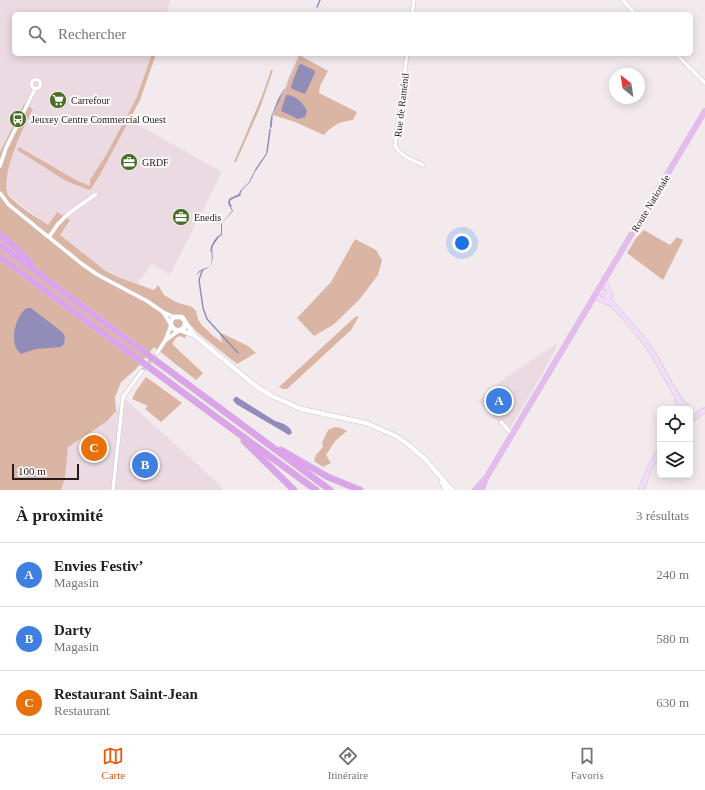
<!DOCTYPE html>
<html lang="fr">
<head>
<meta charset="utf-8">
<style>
  :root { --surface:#fff; --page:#f2f2f2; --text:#202124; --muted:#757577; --line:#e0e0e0; --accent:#ea580c }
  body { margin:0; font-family:"Times New Roman",serif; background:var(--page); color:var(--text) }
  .controls { position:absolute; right:12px; bottom:12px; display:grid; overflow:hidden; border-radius:6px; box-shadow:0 2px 10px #0003 }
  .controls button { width:36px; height:36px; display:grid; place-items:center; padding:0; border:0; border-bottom:1px solid var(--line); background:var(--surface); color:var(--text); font:20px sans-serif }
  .compass { position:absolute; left:609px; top:68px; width:36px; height:36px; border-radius:50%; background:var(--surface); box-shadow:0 2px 10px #0003; rotate:330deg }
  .scale { position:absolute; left:12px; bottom:10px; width:67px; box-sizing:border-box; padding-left:4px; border:2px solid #221f20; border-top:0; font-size:11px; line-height:14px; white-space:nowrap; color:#221f20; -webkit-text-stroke:3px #fef9fb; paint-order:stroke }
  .you { position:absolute; left:462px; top:243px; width:14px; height:14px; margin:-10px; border:3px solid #fff; border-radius:50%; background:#1a73e8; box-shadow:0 0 0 6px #1a73e833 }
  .badge { display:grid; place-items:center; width:26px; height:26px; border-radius:50%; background:var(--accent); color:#fff; font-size:13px; font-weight:700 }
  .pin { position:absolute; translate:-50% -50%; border:2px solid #fff; box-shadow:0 1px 4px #0006 }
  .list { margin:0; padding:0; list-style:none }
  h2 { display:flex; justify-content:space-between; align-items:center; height:52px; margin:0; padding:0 16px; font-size:17px }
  h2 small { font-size:13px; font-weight:400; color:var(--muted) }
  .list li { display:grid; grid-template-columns:26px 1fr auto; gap:12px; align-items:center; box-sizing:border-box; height:64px; padding:0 16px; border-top:1px solid var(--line) }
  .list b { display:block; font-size:15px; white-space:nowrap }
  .list p { margin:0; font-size:13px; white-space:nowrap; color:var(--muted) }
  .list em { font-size:13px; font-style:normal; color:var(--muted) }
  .icon { flex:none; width:22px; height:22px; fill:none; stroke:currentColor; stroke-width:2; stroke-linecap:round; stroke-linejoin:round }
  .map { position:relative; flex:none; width:705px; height:490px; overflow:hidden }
  .search { position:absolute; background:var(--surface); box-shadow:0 2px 10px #0003; left:12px; right:12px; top:12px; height:44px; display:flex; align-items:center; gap:10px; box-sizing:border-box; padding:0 14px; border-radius:6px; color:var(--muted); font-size:15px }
  .sheet { height:244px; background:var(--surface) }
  nav { display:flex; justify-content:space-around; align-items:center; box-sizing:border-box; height:56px; border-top:1px solid var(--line); background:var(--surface); font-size:11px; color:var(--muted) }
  nav a { display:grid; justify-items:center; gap:2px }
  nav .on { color:var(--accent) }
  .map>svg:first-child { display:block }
  .built { fill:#ebdae2 }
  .green { fill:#dbb5a3 }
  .water { fill:#928cb9 }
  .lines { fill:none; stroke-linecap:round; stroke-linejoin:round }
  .stream { stroke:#928cb9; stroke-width:1.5 }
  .minor-tunnel { stroke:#c9c1c5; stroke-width:3.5; stroke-dasharray:3.5 2; stroke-linecap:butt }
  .minor-casing { stroke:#cbc3c7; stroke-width:4.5 }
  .tertiary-casing { stroke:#cbc3c7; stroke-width:5.5 }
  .secondary-casing { stroke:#cbc3c7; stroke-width:6 }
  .primary-casing { stroke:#cac9c9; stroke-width:6 }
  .trunk-casing { stroke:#cac9c9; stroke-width:7 }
  .minor { stroke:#fff; stroke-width:3.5 }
  .tertiary { stroke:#fff; stroke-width:4.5 }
  .secondary { stroke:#f2dcf7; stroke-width:5 }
  .primary { stroke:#e5baef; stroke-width:5.5 }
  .trunk { stroke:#dca3ea; stroke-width:6 }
  .labels { text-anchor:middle; stroke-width:4; stroke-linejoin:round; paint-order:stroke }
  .poi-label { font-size:10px; fill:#221f20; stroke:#fef9fb; text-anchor:start }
  .street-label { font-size:10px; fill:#221f20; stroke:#fef9fb }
</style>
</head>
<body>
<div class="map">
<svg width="705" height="490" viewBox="0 0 705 490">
  <rect width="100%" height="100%" fill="#f3eaee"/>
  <!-- built -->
  <path class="built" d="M0 0H171L166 14H14V54H152L136 99 106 155 91 180 90 186 76 180 19 147 17 150 42 166 93 188 129 120 222 172 170 275 152 264 137 284 120 278 107 272 88 258 48 225 14 200 7 193 4 188 13 148 32 109 24 105 0 152Z
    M556 344 557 346 545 369 508 432 478 401 505 378Z
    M125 399 218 483 223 490H61L65 477 68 447 106 422Z"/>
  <!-- green -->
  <path class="green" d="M152 54H156L140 100 101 173 92 188 89 190 66 181 17 150 19 147 76 180 90 186V180L106 155 136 99Z
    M299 55 328 71 320 86 319 93 357 112 353 120C339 122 334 124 324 135L295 122 273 115 278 102 285 90Z
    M271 70H273L260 108 236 162H234L262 96Z
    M24 104 33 109C23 127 0 176 8 195 19 207 35 216 48 225L57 212 70 220 60 235 107 272 120 278 154 290 158 285 164 295 176 302 192 307 196 311 198 319 201 324 212 335 223 343 220 335 221 333 248 346 256 353 237 364 197 332 191 325 185 338 180 336 176 338 172 344 203 373 196 380 154 347 135 370 121 382 115 397 116 411 106 422 68 447 65 477 61 490H0V152Z
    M644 230 670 245 677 237 683 240 663 280 627 253 636 238Z
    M355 239 376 250 382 260 378 275 359 300 333 325 314 336 297 318 331 282Z
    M359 316 351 330 287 389H283L279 387 355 317Z
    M146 377 182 403 161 422 145 409 148 406 132 399 136 391Z
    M335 427 341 428 347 431 336 440 326 455 331 463 323 467 314 461 316 455 323 447 322 443 328 430Z"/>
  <!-- water -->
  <path class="water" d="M298 54 288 82 272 116 267 154 255 172 250 182 242 190 240 195 230 200 229 203 233 211 222 223V235C204 245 218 257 210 266 208 269 205 269 202 270 199 272 197 275 195 277 197 275 198 271 201 270 204 268 208 268 210 266 216 257 204 246 221 234V224L232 211 228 203 229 199 239 194 240 191 249 182 256 168 267 152 271 117 278 99 286 86Z
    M301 64 314 70 315 73 305 94 292 89 291 86 299 65Z
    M286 95C296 95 303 103 307 111L305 117 298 119 281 111Z
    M27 308H31L62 332 65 336 64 344 61 347 36 349 21 354C8 345 15 315 27 308Z
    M235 397H237L275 421C282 423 291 426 292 433L289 435 236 404 233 400Z"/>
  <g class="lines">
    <!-- stream -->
    <path class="stream" d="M317 7 320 0
      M271 127 272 116
      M267 152 270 130
      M231 206 229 203 230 199 240 195
      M211 251 212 246 218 237
      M203 270 202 271 199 280 203 308 207 319 238 353"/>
    <!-- minor-tunnel -->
    <path class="minor-tunnel" d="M142 371 157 353"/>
    <defs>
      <path id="minor" d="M623 0 635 14
        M412 14 414 0
        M407 54 395 146C401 156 412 160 423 165
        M676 54 705 83
        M31.5 84a4.5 4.5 0 1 1 9 0a4.5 4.5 0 1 1-9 0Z
        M0 166 6 148 35 89
        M0 193 9 205 82 264 98 275 147 301 163 312 174 317
        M49 237 58 224 68 214 96 194
        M163 312 170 323
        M166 340 178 331
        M157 353 165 341 171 326
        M501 422 512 434
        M113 490 123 397 142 371"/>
      <path id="tertiary" d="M185 323 184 328 178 331 174 329C169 325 170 321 174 317H182L194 335
        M180 330 195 336 257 387 272 396 301 409 366 423 396 436 410 446 425 459 452 490
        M442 482 446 490"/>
      <path id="secondary" d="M604 279 610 295
        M598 289C606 293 609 300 615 307 629 323 644 338 655 357 666 375 673 394 688 409
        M594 296 611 304
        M677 398 680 409
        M690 420 705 410
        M641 490 650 467 660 451"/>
      <path id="primary" d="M475 490 484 480
        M482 490 486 478 705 111"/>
      <path id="trunk" d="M0 234 27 258 32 266
        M0 245 330 490
        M0 257 227 425 316 490
        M244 441 294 490
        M281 450 328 477 360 490"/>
    </defs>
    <!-- minor casing -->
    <use href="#minor" class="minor-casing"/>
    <!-- tertiary casing -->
    <use href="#tertiary" class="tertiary-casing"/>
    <!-- secondary casing -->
    <use href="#secondary" class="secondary-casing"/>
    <!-- primary casing -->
    <use href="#primary" class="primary-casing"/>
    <!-- trunk casing -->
    <use href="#trunk" class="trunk-casing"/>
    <!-- minor -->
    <use href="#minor" class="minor"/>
    <!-- tertiary -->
    <use href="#tertiary" class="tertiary"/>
    <!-- secondary -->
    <use href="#secondary" class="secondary"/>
    <!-- primary -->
    <use href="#primary" class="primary"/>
    <!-- trunk -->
    <use href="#trunk" class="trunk"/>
  </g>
  <!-- icons -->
  <defs>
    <symbol id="supermarket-disc" viewBox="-11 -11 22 22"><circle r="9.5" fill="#486e27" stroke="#fef9fb"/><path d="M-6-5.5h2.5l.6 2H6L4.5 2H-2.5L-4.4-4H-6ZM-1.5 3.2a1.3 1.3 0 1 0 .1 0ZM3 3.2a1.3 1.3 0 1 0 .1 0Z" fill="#fff"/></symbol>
    <symbol id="bus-disc" viewBox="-11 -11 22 22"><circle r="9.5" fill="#486e27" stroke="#fef9fb"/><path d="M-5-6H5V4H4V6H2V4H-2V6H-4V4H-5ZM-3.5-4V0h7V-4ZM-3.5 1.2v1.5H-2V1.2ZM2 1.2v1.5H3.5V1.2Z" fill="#fff"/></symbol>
    <symbol id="office-disc" viewBox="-11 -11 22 22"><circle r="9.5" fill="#486e27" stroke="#fef9fb"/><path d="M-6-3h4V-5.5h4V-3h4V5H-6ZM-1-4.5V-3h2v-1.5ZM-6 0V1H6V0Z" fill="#fff"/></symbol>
  </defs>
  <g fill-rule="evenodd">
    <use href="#supermarket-disc" x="48" y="90" width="20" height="20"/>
    <use href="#bus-disc" x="8" y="109" width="20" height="20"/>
    <use href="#office-disc" x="119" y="152" width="20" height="20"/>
    <use href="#office-disc" x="171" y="207" width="20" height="20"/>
  </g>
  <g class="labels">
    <!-- poi labels -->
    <g class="poi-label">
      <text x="71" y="104">Carrefour</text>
      <text x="31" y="123">Jeuxey Centre Commercial Ouest</text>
      <text x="142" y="166">GRDF</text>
      <text x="194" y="221">Enedis</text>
    </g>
    <!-- street labels -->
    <g class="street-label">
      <text transform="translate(401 105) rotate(-83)" y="4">Rue de Raménil</text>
      <text transform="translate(650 203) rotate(-59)" y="4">Route Nationale</text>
    </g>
  </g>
</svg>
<div class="controls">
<button><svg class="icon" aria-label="locate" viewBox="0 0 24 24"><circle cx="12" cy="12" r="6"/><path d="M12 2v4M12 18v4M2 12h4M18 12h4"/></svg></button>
<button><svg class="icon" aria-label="layers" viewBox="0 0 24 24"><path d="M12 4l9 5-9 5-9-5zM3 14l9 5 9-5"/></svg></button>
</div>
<svg class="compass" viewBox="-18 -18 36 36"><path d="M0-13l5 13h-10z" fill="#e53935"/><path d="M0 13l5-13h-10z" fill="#757577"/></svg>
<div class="scale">100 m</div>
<div class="you"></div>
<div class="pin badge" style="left:499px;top:401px;background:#3f7fe0">A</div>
<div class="pin badge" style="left:145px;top:465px;background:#3f7fe0">B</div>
<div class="pin badge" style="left:94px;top:448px;background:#e8710a">C</div>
<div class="search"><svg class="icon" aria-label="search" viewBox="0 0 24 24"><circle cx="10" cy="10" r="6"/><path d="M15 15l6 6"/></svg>Rechercher</div>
</div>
<section class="sheet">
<h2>À proximité<small>3 résultats</small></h2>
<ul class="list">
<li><span class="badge" style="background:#3f7fe0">A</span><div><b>Envies Festiv’</b><p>Magasin</p></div><em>240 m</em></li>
<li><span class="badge" style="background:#3f7fe0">B</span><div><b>Darty</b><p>Magasin</p></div><em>580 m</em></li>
<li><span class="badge" style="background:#e8710a">C</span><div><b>Restaurant Saint-Jean</b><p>Restaurant</p></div><em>630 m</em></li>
</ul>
</section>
<nav>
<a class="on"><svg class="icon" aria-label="map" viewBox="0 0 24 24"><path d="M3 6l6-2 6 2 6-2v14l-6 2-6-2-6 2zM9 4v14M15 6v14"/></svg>Carte</a>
<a><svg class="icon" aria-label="directions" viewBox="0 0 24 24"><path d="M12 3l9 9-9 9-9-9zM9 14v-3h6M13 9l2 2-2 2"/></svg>Itinéraire</a>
<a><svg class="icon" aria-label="saved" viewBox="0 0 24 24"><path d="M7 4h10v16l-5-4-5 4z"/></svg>Favoris</a>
</nav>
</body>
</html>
